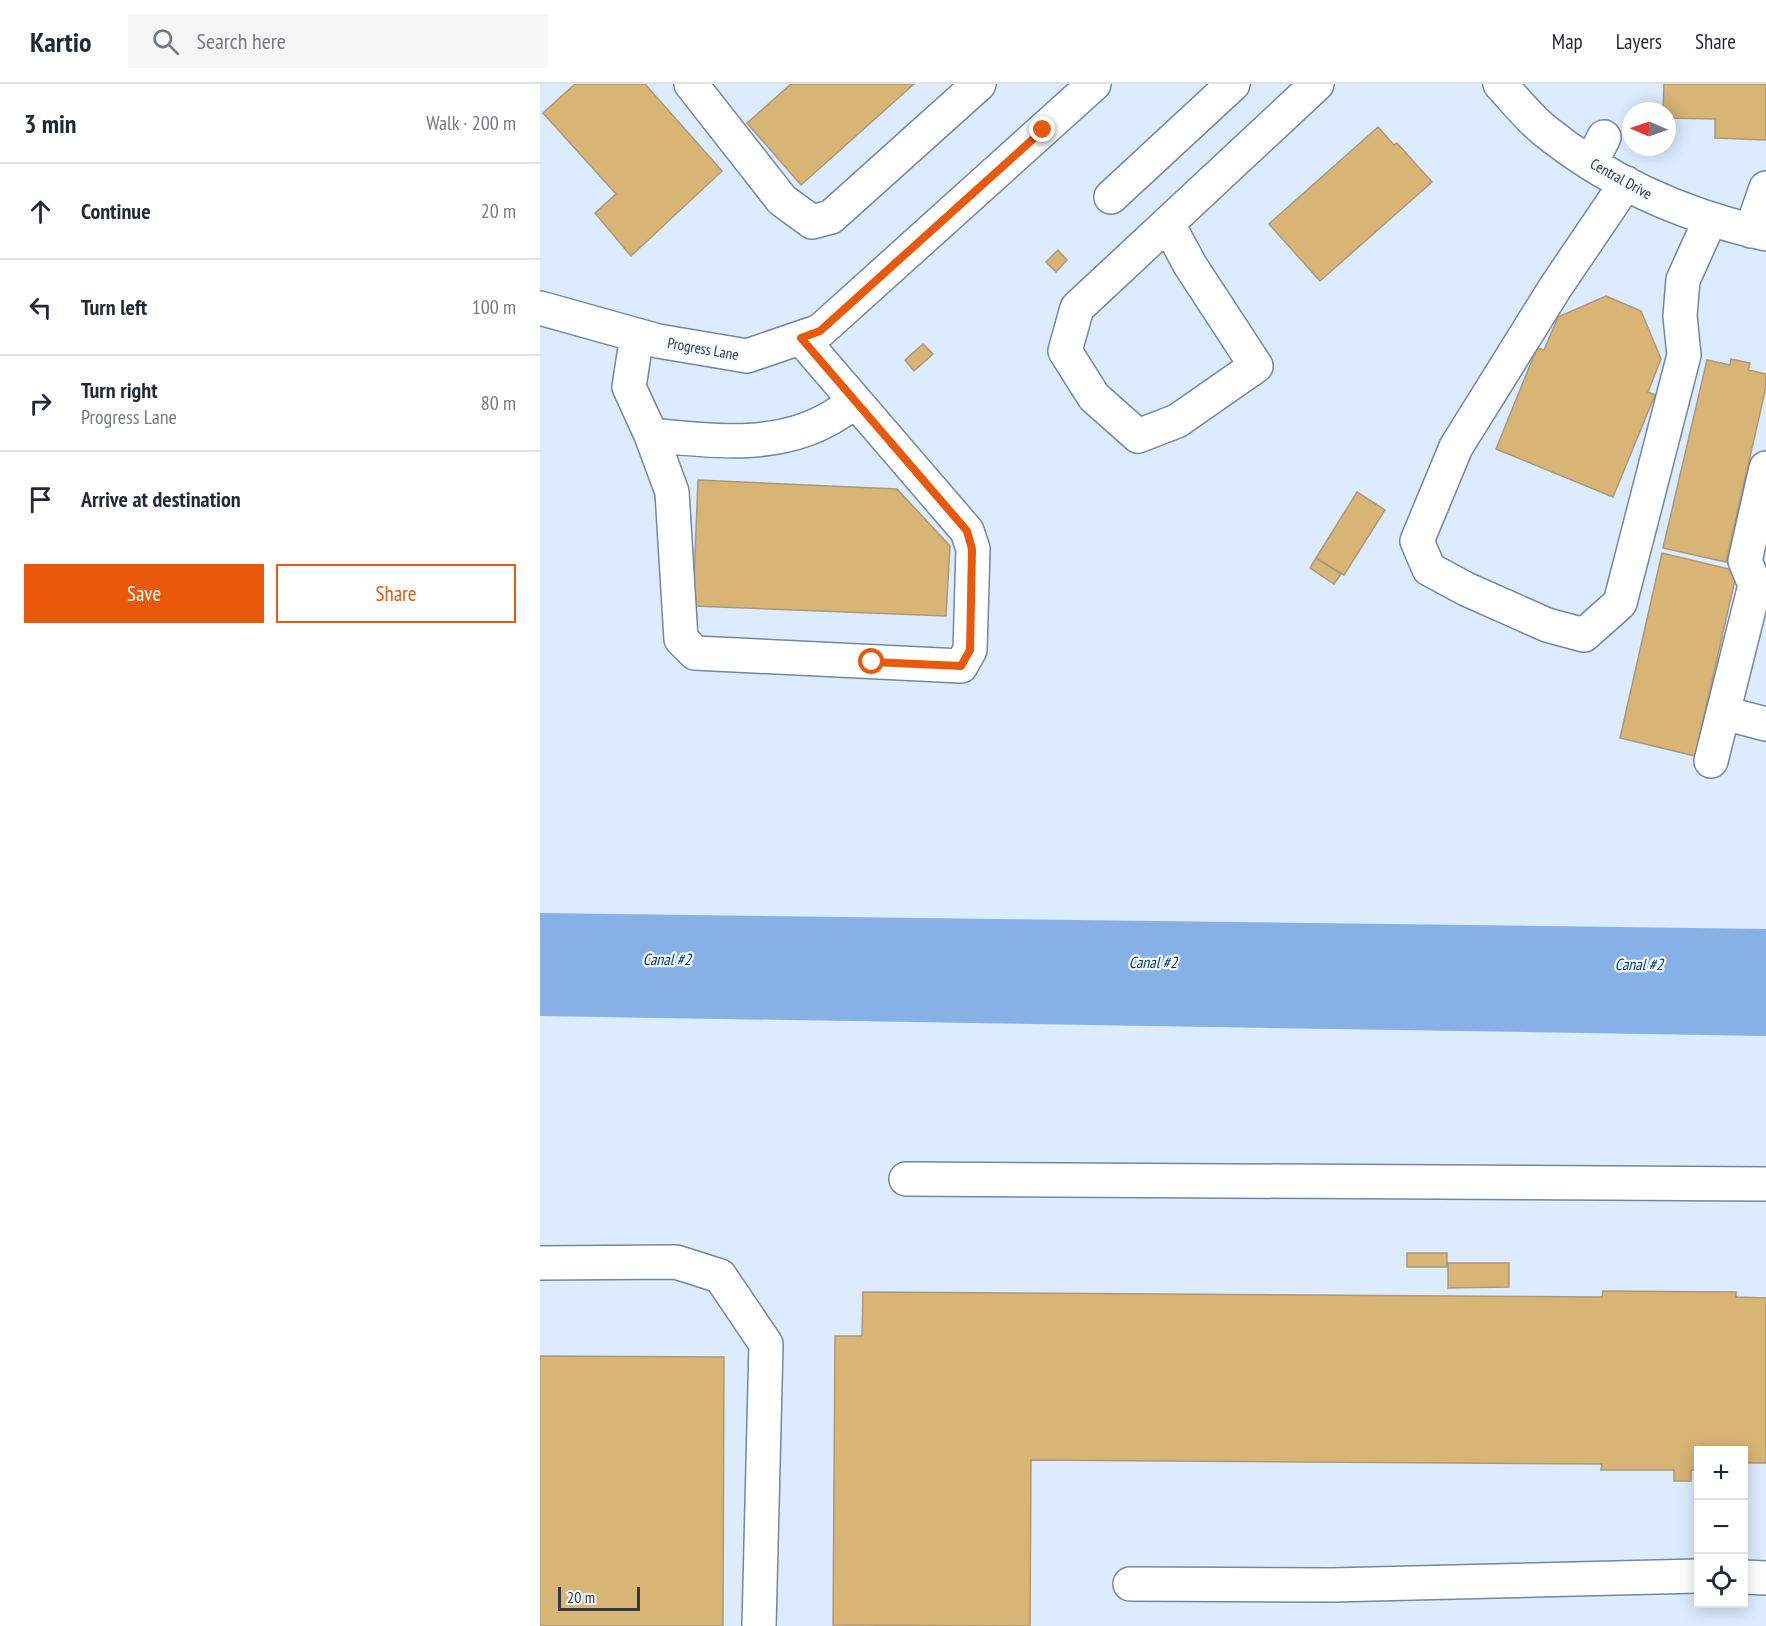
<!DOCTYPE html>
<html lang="en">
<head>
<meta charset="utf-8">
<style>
  :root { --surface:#fff; --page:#f6f6f7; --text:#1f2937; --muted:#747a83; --line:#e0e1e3; --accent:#ea580c }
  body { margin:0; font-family:"PT Sans Narrow",sans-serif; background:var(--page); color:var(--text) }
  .controls { position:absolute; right:18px; bottom:18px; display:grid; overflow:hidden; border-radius:0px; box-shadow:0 3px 15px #0003 }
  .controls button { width:54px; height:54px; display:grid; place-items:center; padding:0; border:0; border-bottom:2px solid var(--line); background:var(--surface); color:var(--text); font:30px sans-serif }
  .compass { position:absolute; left:1082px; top:18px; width:54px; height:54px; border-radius:50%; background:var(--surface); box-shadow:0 3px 15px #0003; rotate:272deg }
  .scale { position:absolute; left:18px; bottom:15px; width:82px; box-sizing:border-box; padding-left:6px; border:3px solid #303a46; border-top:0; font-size:16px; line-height:21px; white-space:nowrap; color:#303a46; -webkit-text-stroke:4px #f2f7fd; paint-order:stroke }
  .stop { position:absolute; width:18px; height:18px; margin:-14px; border:4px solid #ea580c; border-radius:50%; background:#fff }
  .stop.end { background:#ea580c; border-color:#fff; box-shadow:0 2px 6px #0008 }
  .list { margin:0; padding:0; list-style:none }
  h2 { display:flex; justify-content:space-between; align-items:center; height:78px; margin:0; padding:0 24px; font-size:26px }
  h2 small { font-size:20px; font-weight:400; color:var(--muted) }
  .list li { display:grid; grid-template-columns:39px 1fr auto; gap:18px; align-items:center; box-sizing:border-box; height:96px; padding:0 24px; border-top:2px solid var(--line) }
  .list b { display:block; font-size:22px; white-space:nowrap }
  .list p { margin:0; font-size:20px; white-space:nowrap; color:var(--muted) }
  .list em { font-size:20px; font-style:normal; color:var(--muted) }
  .actions { display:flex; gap:12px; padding:18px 24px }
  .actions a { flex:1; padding:14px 0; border:2px solid var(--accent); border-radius:0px; text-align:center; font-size:21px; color:var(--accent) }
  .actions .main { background:var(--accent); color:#fff }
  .icon { flex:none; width:33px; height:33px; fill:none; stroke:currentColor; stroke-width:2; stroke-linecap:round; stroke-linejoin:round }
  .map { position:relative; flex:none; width:1226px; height:1542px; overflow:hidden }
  header { display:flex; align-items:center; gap:36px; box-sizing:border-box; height:84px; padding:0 30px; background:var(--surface); border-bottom:2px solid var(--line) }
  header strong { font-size:28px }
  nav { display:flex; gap:33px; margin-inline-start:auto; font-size:21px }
  .search { width:420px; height:54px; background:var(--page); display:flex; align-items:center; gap:15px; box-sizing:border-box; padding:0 21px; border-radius:0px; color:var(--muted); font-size:22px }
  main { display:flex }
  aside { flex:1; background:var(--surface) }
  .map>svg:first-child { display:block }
  .water { fill:#86b0e6 }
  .building { fill:#d8b475; stroke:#ac9979; stroke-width:1.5 }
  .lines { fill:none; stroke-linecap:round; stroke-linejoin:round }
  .minor-casing { stroke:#7287a4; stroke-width:36 }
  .minor { stroke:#fff; stroke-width:33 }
  .route { stroke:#ea580c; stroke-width:8 }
  .labels { text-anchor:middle; stroke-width:4.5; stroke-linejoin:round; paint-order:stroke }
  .street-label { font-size:15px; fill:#303a46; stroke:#f2f7fd }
  .water-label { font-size:16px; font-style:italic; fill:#003b7a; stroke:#f2f7fd }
</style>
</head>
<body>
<header>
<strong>Kartio</strong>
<div class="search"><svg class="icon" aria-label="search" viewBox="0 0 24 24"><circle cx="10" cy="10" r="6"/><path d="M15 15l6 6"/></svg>Search here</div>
<nav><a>Map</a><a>Layers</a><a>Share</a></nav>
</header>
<main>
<aside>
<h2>3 min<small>Walk · 200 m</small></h2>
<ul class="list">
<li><svg class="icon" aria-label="ahead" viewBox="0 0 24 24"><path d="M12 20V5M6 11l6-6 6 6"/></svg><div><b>Continue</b></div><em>20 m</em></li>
<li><svg class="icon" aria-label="left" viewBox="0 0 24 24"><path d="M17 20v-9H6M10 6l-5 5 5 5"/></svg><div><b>Turn left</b></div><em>100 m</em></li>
<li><svg class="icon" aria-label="right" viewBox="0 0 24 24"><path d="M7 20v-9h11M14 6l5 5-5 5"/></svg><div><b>Turn right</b><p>Progress Lane</p></div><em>80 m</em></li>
<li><svg class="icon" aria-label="arrive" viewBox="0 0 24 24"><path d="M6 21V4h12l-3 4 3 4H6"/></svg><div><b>Arrive at destination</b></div></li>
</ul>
<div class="actions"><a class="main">Save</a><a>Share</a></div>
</aside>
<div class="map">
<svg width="1226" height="1542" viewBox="0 0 1226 1542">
  <rect width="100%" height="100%" fill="#dcebfe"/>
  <!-- water -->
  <path class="water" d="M0 829 1226 845V952L0 932Z"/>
  <!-- building -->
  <path class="building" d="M35 0H105L182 87 91 172 55 129 76 110 3 29Z
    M251 0H374L261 101 207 39Z
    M1124 0H1226V56L1175 54V35L1127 34V27H1123Z
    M838 43 854 61 857 59 892 98 780 197 729 140Z
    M518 166 527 176 516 188 506 178Z
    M1066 212 1101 227 1121 275 1108 308 1115 311 1073 413 956 365 997 264 1004 266 1018 233Z
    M383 260 393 270 374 287 365 276Z
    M1191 275 1210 279 1208 286 1226 290V303L1186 478 1123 464 1167 276 1190 281Z
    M158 396 357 405 410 462 406 532 153 522Z
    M817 408 845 426 804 491 776 474Z
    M1122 469 1197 487 1155 672 1080 654Z
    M776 474 801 490 794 500 770 484Z
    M867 1169H907V1183H867Z
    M908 1179H969V1203L908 1204Z
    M1063 1207 1196 1208V1213L1226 1214V1379H1204V1366H1158V1386H1151V1397H1134V1386H1061L1062 1380 491 1376 490 1542 293 1541 295 1252H322L323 1208 1062 1213Z
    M0 1272 184 1273 183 1542H0Z"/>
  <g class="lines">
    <defs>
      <path id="minor" d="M151 0 242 116 272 138 291 133 439 0
        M960 0C974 15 988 33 1004 46 1069 99 1146 132 1226 150
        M1051 79 1064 53
        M1086 99 1015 204 916 363 877 457 889 485 926 505 1007 541 1044 551 1080 519 1144 271 1140 232 1143 196 1170 136
        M571 113 693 0
        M628 140 650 181 716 282 637 337 598 352 554 313 525 267 537 224 777 0
        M1211 147 1226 104
        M0 224 118 257 207 272 280 247 554 0
        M97 251 89 303 111 351 132 408 141 555 155 569 421 582 430 566 433 465 427 447 261 254
        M111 351C167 357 233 365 285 337 295 332 306 324 316 318
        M1184 629 1226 640
        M1171 677 1215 501 1205 477 1226 384
        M366 1095 1226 1100
        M0 1179 136 1178 180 1192 226 1260 219 1542
        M1204 1493 1226 1494
        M590 1500 792 1501 1158 1492"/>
    </defs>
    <!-- minor casing -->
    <use href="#minor" class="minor-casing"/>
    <!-- minor -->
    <use href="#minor" class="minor"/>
  </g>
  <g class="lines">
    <!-- route -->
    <path class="route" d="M332 578 421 582 430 566 432 465 427 447 261 254 280 247 503 46"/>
  </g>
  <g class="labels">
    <!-- street labels -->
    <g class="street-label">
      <text transform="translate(1081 95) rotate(29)" y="5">Central Drive</text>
      <text transform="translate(163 265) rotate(10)" y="5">Progress Lane</text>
    </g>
    <!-- water labels -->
    <g class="water-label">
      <text x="127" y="881">Canal #2</text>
      <text x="613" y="884">Canal #2</text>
      <text x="1099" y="886">Canal #2</text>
    </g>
  </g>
</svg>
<div class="controls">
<button>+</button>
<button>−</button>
<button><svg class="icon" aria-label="locate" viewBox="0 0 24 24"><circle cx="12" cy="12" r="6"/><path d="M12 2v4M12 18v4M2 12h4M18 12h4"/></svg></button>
</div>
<svg class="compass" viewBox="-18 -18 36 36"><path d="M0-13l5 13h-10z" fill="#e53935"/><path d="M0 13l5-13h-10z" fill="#747a83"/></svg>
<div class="scale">20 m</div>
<div class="stop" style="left:332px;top:578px"></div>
<div class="stop end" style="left:503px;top:46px"></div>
</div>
</main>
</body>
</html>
